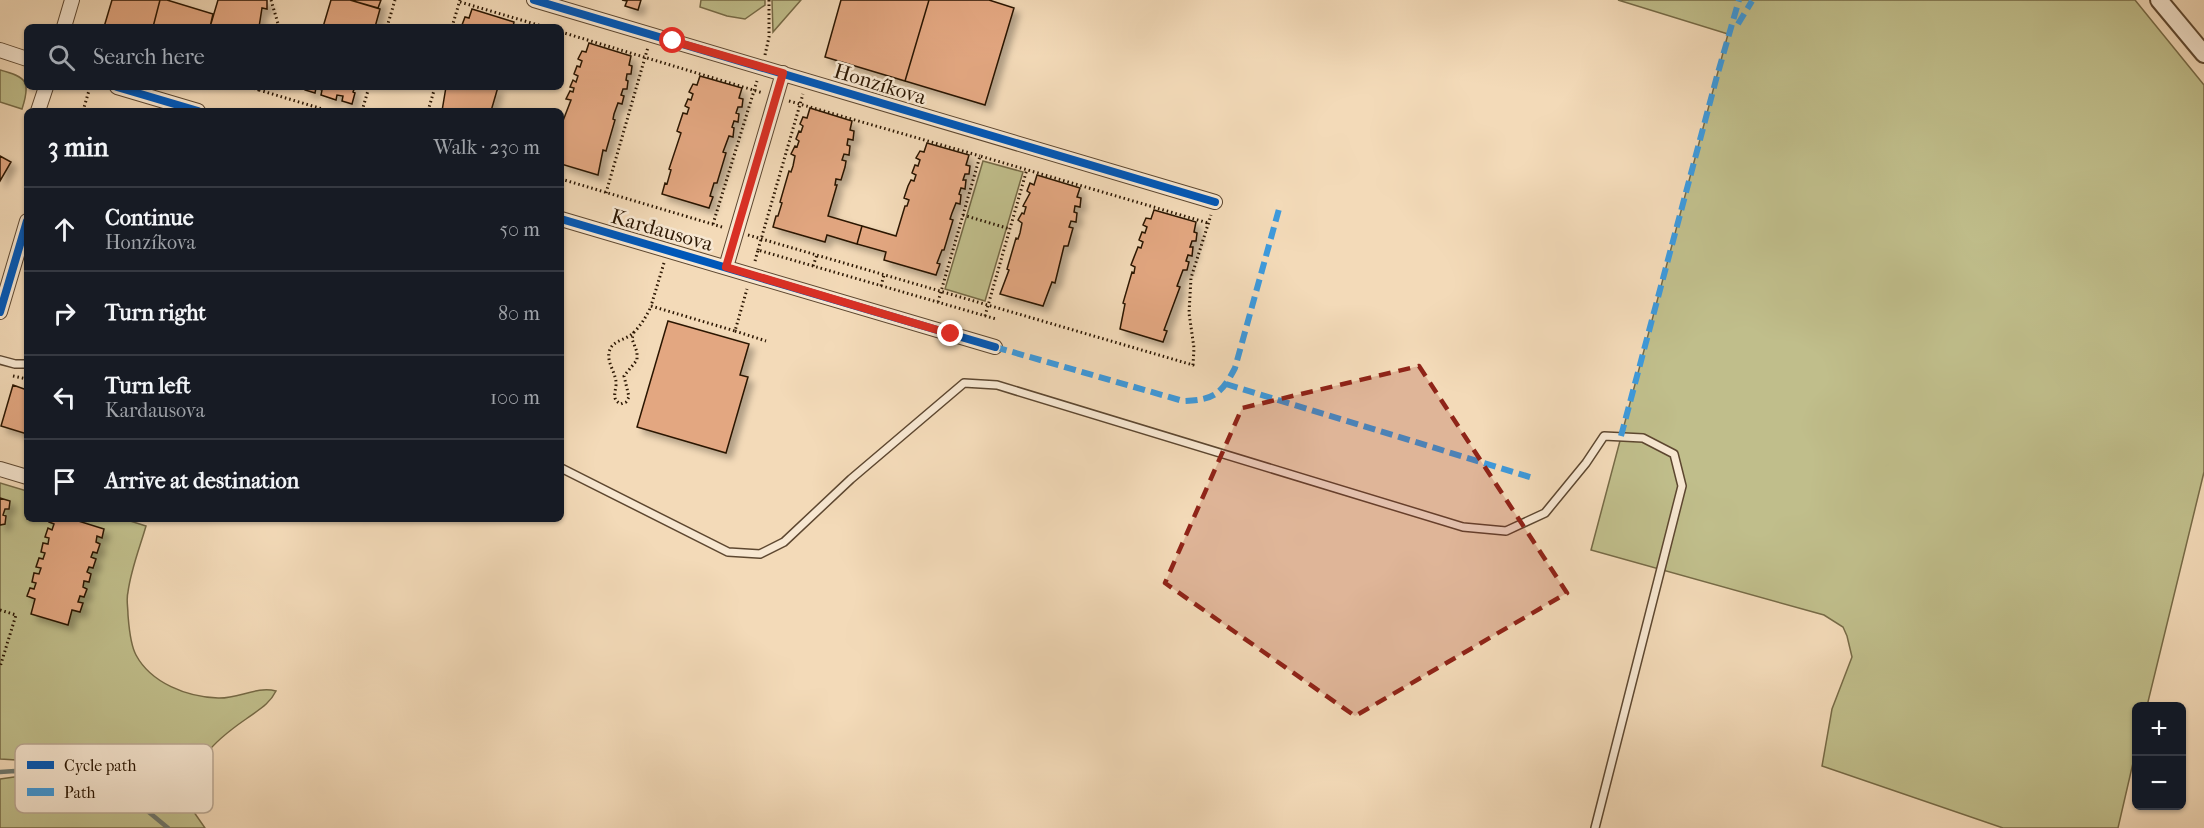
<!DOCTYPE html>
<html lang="en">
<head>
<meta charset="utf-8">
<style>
  :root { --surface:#171b24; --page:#242831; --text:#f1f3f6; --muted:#9ea1a6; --line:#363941 }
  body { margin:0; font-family:"IM FELL French Canon",serif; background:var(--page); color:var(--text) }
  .controls { position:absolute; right:18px; bottom:18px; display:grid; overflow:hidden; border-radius:9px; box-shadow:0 2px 4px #0004 }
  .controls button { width:54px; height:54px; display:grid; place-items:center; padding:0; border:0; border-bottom:2px solid var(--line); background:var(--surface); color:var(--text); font:30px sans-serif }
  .stop { position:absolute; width:18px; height:18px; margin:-14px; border:4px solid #d93025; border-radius:50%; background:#fff }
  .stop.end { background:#d93025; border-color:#fff; box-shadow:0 2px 6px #0008 }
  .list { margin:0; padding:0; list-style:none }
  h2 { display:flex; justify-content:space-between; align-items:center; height:78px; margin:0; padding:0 24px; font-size:26px }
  h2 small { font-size:20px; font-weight:400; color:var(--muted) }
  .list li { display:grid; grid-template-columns:39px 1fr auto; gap:18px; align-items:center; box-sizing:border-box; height:84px; padding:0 24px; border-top:2px solid var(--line) }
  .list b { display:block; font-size:22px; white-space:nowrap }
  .list p { margin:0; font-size:20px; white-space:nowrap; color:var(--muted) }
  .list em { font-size:20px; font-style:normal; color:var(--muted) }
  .icon { flex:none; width:33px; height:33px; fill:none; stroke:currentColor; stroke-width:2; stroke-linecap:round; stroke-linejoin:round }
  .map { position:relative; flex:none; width:2204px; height:828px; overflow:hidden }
  .search { position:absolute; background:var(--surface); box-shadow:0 2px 4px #0004; left:24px; top:24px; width:540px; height:66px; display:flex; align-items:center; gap:15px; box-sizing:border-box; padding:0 21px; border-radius:9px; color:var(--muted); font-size:22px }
  .panel { position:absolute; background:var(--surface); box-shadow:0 2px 4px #0004; left:24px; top:108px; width:540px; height:414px; border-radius:9px }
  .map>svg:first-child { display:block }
  .green { fill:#c0be8b; stroke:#766a46; stroke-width:1.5 }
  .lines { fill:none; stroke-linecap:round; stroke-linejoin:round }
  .stream { stroke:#6f786e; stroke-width:4.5 }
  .building { fill:#e3a781; stroke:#2b1602; stroke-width:1.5; filter:url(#shadow) }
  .service-casing { stroke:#5d4730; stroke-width:10 }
  .minor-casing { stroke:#5d4730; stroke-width:16 }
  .tertiary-casing { stroke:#5d4730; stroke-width:20 }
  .path { stroke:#2b1602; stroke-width:3; stroke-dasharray:1.5 3; stroke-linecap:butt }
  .service { stroke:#f7e7d1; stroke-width:7 }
  .minor { stroke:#f7e7d1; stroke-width:14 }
  .tertiary { stroke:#f7e7d1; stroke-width:16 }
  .quiet { stroke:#3d9add; stroke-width:6; stroke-dasharray:12 6; stroke-linecap:butt }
  .cycleway-casing { stroke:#f7e7d1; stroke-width:11 }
  .cycleway { stroke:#0057b8; stroke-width:8 }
  .route { stroke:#d93025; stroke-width:8 }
  .marked { fill:#8f2418; fill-opacity:0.2; stroke:#8f2418; stroke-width:4.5; stroke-dasharray:12 8; stroke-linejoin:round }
  .labels { text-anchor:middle; stroke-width:5; stroke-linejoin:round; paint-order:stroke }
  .street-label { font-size:21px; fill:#2b1602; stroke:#f7e7d1 }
  .key { fill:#f7e7d1; stroke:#baa893; stroke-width:1.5 }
  .key-label { font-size:16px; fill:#2b1602 }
</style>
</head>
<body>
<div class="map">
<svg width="2204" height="828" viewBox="0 0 2204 828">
  <defs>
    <filter id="shadow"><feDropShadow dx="5.5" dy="5.5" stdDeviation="3" flood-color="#0004"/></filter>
  </defs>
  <rect width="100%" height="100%" fill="#f3dab8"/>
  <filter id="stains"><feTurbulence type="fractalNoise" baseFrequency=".00333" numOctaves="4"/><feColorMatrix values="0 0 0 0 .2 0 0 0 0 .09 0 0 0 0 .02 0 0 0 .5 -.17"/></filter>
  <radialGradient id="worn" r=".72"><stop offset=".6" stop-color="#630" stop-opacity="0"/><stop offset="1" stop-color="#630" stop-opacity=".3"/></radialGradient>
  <!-- green -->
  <path class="green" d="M701 0H765V5L745 19 727 16 700 7Z
    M772 0H801L773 32Z
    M1618 0H2135L2204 85V472L2147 706H2136V750L2118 828H2003L1822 766 1832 709 1852 657 1847 636 1843 627 1824 615 1591 550 1728 34Z
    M0 70C27 77 31 82 22 109L0 102Z
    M983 161 1023 172 985 301 945 289Z
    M0 483 27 491V519H124L146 526C140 547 131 569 128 592 126 599 128 607 128 615 129 627 130 644 136 655 151 683 187 697 218 698 238 699 256 686 276 691 269 705 258 710 246 719 210 744 193 761 189 805L205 828H0V779L99 765 0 759Z"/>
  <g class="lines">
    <!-- stream -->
    <path class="stream" d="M0 772 15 771 139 804 168 828"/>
  </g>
  <!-- building -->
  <path class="building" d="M112 0H160L153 27H104Z
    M160 0H167L213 14 210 27H153Z
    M218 0H267V9L262 8 259 27H210Z
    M331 0H350L380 9 375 27H323Z
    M350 0H381L378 8Z
    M622 0H641L638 10 625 6 627 1Z
    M841 0H929L905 81 825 57Z
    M929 0H989L1014 8 985 105 905 81Z
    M472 9 514 22 513 27H465L462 25 465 17 469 18Z
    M589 43 631 56 629 65 632 66 631 74H627L626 80 628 81 627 89H623L621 95 624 96 622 104 618 103 614 114 613 119 615 120 606 151 603 150 598 175 561 164V126L571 100 566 99 570 91 573 92 574 88 570 87 573 80 576 82 578 76 574 74 577 66 580 67 582 61 578 59 582 51 586 52Z
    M700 76 742 88 739 98 743 99 742 107H738L736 113 739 114 738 122 734 121 732 127 734 128 733 137 729 136 723 152 726 153 717 183H714L710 196 713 197 709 208 662 194 665 183 667 184 671 170 669 169 681 133 677 131 683 113 687 114 689 108 685 106 688 99 691 100 693 94 689 92 693 84 697 85Z
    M305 87H355L353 92 355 93 352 104 342 101 343 96 337 95 336 100 321 95 322 90 316 88 315 93 305 90Z
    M446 87H498L491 111H442Z
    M810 108 852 121 850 130 854 131 853 140 848 139 847 145 850 146 849 155 844 154 842 160 846 161 845 167 841 180 836 179 835 185H837L828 216 862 226 857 244 827 235 825 242 773 227 776 216H778L782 203 780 202 789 171 791 172 793 166 795 156 791 154 795 146 797 147 799 141 796 139 799 131 801 132 803 126 800 124 803 117 807 118Z
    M927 143 969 155 966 165 970 166 969 174H965L963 180H966L965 189 961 188 959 194 961 195 960 204 956 203 952 213 950 219 953 220 944 250H942L937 263 940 264 936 275 884 260 886 252 857 244 862 226 896 236 905 206H907L909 200 904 198 908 186 911 180 914 181 916 175 912 173 915 165 918 166 920 160 916 158 920 151 924 152Z
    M0 156 11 162 0 181Z
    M1037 175 1080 188 1077 197 1081 198 1080 207 1075 206 1074 212 1077 213 1076 222 1071 221 1069 227 1073 228 1068 246H1064L1055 283 1052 282 1043 306 1000 294 1009 270 1007 269 1016 238 1018 239 1020 233 1022 223 1018 220 1022 213 1024 214 1026 207 1023 206 1030 193 1027 191 1030 183 1034 185Z
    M1154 210 1196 222 1194 232 1197 233 1196 241H1192L1190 247H1193L1192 256 1188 255 1186 261 1189 262 1187 270H1183L1177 286 1180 287 1164 330 1167 331 1163 342 1120 329 1125 304 1123 303 1132 272 1134 273 1135 267 1131 265 1138 247 1141 248 1143 242 1139 240 1142 232 1145 233 1147 227 1143 225 1146 218 1151 219Z
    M668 321 749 344 740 375 748 377 726 453 637 427Z
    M13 385 27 390V434L1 426Z
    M0 498 10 501 9 509H5L3 515 6 516 5 524 0 525Z
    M50 519H72L104 529 102 538 97 536 96 542 100 544 97 553 93 552 91 557 96 559 93 568 89 567 87 572 91 574 89 582 84 581 83 587 87 589 84 597 80 596 78 602 83 603 80 612 72 610 68 625 31 614 35 599 27 596 30 588 34 589 36 583 32 582 34 573 39 574 41 568 36 567 39 558 43 559 45 553 41 552 43 543 48 544 49 538 45 537 48 528 52 530 54 524 49 522Z"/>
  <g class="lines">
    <defs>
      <path id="service" d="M0 360 15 364H27
        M561 468 728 552 760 554 784 542 851 479 964 383 997 385 1463 527 1506 531 1545 513 1586 463 1604 436 1643 438 1674 454 1682 486 1595 828"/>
      <path id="minor" d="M534 0 1215 202
        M64 27 72 0
        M0 50 27 59
        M117 87 198 111
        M38 111 46 87
        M561 219 995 347
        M726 267 783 73
        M0 312 27 221
        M0 469 27 477"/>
      <path id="tertiary" d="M2159 0 2204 54"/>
    </defs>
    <!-- service casing -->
    <use href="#service" class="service-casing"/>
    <!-- minor casing -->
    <use href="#minor" class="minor-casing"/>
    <!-- tertiary casing -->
    <use href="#tertiary" class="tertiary-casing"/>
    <!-- path -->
    <path class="path" d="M271 0 279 27
      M460 2 545 27
      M387 27 395 0
      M452 27 460 0
      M561 32 763 93
      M765 55 769 37V0
      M249 87 259 90 260 87
      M259 90 329 111
      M789 101 980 156
      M83 111 90 87
      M362 111 369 87
      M428 111 435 87
      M561 179 722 227
      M606 193 648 47
      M963 215 1010 229
      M713 224 757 81
      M748 235 1193 365 1194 348 1189 313 1191 278 1211 215
      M758 250 803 94
      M755 261 758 250 996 319
      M664 263 651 306 735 331 747 289
      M813 266 817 255
      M881 286 884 275
      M938 302 980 156 1208 223
      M985 316 1027 169
      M735 331 766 341
      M634 332 632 339 637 352V360L624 376 629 397 626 402 621 404C612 400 615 394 616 385 617 374 607 364 609 353 611 340 625 341 633 333 640 327 648 314 651 306
      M13 376 27 379
      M0 610 16 615 0 667"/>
    <!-- service -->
    <use href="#service" class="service"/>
    <!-- minor -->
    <use href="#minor" class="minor"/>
    <!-- tertiary -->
    <use href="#tertiary" class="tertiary"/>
    <!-- quiet -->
    <path class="quiet" d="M1738 24 1752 1
      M995 347 1183 401C1213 400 1221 395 1235 368L1279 209
      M1226 384 1533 478
      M1621 436 1717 76 1739 0"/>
    <defs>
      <path id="cycleway" d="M534 0 1215 202
        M117 87 198 111
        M561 219 995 347
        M0 312 27 221"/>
    </defs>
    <!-- cycleway casing -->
    <use href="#cycleway" class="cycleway-casing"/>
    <!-- cycleway -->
    <use href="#cycleway" class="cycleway"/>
  </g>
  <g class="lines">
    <!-- route -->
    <path class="route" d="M673 41 783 73 726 267 951 334"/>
  </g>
  <!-- marked area -->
  <path class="marked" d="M1419 366 1567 593 1355 716 1165 583 1242 408Z"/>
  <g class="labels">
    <!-- street labels -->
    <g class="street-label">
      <text transform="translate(880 84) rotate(17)" y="7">Honzíkova</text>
      <text transform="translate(662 230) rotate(16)" y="7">Kardausova</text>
    </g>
  </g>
  <!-- legend -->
  <rect x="15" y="744" width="198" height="69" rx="9" class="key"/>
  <rect x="27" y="761" width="27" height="8" fill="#0057b8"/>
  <rect x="27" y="788" width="27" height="8" fill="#3d9add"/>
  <g class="key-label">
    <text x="64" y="771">Cycle path</text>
    <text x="64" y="798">Path</text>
  </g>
  <rect width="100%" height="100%" filter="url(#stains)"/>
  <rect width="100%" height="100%" fill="url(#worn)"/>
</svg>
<div class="controls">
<button>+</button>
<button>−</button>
</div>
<div class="stop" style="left:673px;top:41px"></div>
<div class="stop end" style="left:951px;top:334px"></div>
<div class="search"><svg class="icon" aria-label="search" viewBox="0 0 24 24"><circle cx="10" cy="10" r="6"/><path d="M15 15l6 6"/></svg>Search here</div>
<section class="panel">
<h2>3 min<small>Walk · 230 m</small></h2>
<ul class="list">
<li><svg class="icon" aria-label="ahead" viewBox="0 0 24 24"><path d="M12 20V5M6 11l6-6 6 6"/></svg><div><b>Continue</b><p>Honzíkova</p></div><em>50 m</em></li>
<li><svg class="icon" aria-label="right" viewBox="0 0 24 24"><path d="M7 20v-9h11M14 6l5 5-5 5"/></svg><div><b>Turn right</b></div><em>80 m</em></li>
<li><svg class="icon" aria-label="left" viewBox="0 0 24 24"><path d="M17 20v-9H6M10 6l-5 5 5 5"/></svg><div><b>Turn left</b><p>Kardausova</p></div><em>100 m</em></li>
<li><svg class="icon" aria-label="arrive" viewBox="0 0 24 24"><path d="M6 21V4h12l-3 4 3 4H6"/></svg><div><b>Arrive at destination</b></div></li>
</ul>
</section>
</div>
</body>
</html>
